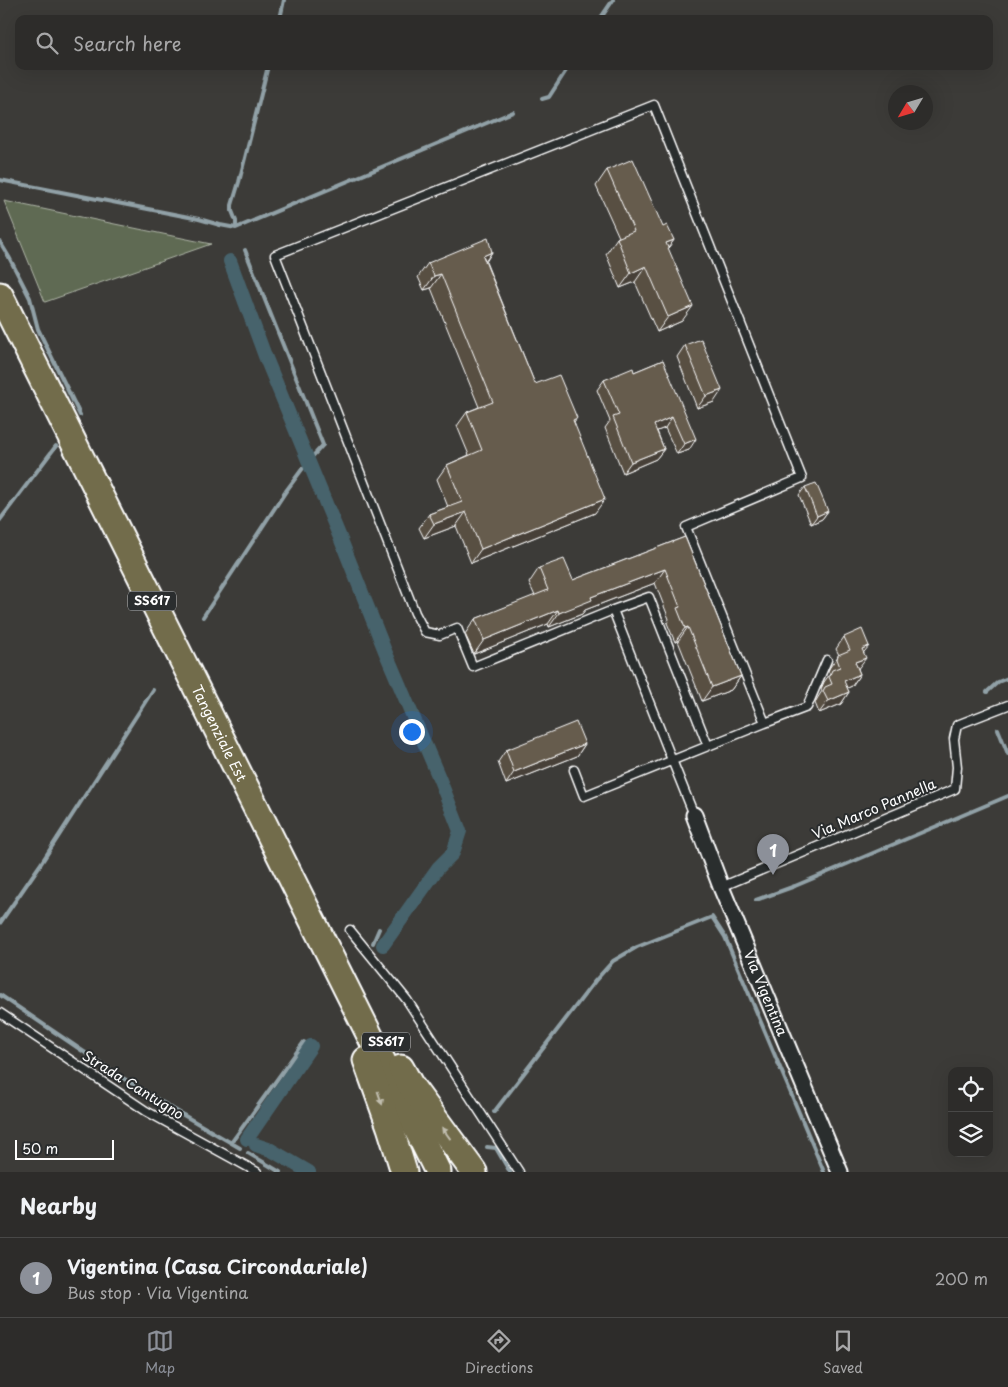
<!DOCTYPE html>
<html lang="en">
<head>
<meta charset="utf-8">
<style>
  :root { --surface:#2d2c2a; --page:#353432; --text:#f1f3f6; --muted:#a7a7a8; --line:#484847; --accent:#8c9099 }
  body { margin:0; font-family:"Playpen Sans",sans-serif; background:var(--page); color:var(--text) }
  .controls { position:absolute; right:15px; bottom:15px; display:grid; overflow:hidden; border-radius:10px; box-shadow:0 5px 20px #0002 }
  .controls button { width:45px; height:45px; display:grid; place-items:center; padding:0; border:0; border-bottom:1px solid var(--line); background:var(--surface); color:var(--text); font:25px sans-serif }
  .compass { position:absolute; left:888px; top:85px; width:45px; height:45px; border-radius:50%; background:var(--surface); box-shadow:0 5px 20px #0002; rotate:232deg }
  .scale { position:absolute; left:15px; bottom:12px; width:99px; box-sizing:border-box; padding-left:5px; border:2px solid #fff; border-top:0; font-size:14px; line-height:18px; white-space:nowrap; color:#fff; -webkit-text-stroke:4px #2a2d2e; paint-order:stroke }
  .you { position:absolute; left:411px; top:731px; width:18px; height:18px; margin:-12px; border:4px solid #fff; border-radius:50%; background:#1a73e8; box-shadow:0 0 0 8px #1a73e833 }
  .badge { display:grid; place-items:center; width:32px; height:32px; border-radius:50%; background:var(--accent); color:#fff; font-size:16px; font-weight:700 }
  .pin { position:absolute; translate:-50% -41px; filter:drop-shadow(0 1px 2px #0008) }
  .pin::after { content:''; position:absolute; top:26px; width:18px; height:15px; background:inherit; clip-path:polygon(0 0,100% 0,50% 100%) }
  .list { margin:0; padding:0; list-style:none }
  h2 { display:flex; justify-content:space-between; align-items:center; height:65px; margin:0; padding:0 20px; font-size:21px }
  h2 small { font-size:16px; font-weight:400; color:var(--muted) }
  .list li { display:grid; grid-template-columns:32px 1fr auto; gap:15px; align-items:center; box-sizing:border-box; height:80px; padding:0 20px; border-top:1px solid var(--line) }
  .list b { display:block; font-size:19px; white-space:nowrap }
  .list p { margin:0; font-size:16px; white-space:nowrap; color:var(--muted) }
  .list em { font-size:16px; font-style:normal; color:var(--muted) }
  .icon { flex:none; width:28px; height:28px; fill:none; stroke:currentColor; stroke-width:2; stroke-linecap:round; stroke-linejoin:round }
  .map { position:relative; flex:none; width:1008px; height:1172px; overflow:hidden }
  .search { position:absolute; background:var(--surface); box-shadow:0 5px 20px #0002; left:15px; right:15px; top:15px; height:55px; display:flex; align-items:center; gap:12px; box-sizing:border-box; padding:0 18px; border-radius:10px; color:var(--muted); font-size:19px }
  .sheet { height:145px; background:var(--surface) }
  nav { display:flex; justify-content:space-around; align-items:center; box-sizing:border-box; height:70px; border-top:1px solid var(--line); background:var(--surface); font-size:14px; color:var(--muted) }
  nav a { display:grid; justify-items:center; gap:2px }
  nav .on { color:var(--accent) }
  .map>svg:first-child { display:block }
  .green { fill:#5f6b52; stroke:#afb5a8 }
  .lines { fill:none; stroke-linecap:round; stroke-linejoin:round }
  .stream { stroke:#91a1a7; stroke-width:4 }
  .canal { stroke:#47636c; stroke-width:14 }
  .service-casing { stroke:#fff; stroke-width:11 }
  .minor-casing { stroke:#fff; stroke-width:19 }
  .trunk-casing { stroke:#fff; stroke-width:29 }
  .service { stroke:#2a2d2e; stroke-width:8 }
  .minor { stroke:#2a2d2e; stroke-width:15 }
  .trunk { stroke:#726c4b; stroke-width:25 }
  .wall { fill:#584f43; stroke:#fff }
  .shaded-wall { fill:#474037; stroke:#fff }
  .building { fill:#665c4e; stroke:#fff }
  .oneway { fill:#c0bdae }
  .labels { text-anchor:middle; stroke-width:4; stroke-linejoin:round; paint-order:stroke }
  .shield { fill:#2a2d2e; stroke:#bfc0c0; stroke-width:1 }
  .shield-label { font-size:12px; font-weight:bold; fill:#fff }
  .street-label { font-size:14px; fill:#fff; stroke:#2a2d2e }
</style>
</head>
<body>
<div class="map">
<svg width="1008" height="1172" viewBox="0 0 1008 1172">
  <rect width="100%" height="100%" fill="#3c3b38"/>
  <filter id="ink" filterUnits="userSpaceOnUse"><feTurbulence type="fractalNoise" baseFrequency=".02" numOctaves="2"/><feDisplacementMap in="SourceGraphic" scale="10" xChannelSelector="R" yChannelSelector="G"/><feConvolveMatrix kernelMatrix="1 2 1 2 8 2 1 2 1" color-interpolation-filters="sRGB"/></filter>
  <g filter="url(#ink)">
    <!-- green -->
    <path class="green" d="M4 201 211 244 45 302Z"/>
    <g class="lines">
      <!-- stream -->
      <path class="stream" d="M280 19 284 0
        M600 19 613 0
        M542 99 549 97 569 66
        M0 180 199 219 220 225 236 228 513 112
        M236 228V221L232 211V205L239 182 268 66
        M0 242 9 257 30 298 38 329 80 415
        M245 250 323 445 312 457
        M0 520 56 446
        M203 617 286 491 303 468
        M987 692 998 682 1008 678
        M998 729 1008 754
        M756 900 795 886 1008 796
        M0 923 40 865 153 690
        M373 943 379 929
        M0 995 118 1075 173 1109 240 1148
        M494 1112 595 981 613 961 637 947 712 917 725 937 824 1172
        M231 1143 304 1042
        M487 1147 496 1148 510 1172
        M248 1153 280 1172"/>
      <!-- canal -->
      <path class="canal" d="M230 261 265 356 341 540 385 651 440 780 460 831 453 853 438 868 383 945
        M247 1139 311 1046
        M256 1145 271 1150 309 1172"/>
      <defs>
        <path id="service" d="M613 610 473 667 457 628 440 635 425 632 415 613 275 255 654 105 802 478 686 527 765 723 807 707 827 660
          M708 746 765 723
          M574 770 584 796 708 746 649 597 613 610 672 760 694 815
          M721 887 955 789 957 767 954 739 957 725 1008 705
          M350 930 407 1000 519 1172
          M0 1013 146 1111 257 1172"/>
        <g id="minor">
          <path id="s1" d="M694 815 721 887 840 1172"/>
        </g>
        <g id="trunk">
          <path id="s2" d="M0 295 438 1172"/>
          <path d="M366 1060 390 1127 404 1172"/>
          <path d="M401 1068 411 1086 474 1172"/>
        </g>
      </defs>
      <!-- service casing -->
      <use href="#service" class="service-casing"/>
      <!-- minor casing -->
      <use href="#minor" class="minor-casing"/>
      <!-- trunk casing -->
      <use href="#trunk" class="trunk-casing"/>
      <!-- service -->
      <use href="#service" class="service"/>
      <!-- minor -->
      <use href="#minor" class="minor"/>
      <!-- trunk -->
      <use href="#trunk" class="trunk"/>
    </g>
    <!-- wall -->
    <path class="wall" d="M607 170 663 227 674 240 668 248 682 321 657 332 635 282 620 288 606 254 617 238 619 237 596 186Z
      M492 252 486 262 535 384 577 418 574 422 595 513 471 563 456 526 424 538 419 528 429 514 448 507 437 479 447 465 469 455 457 426 467 412 479 407 431 288 424 290 418 277 428 263Z
      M685 345 714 402 697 408 677 357Z
      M663 360 689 450 677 454 665 428 657 431 664 449 656 459 623 473 605 428 610 421 597 390 604 380 634 372Z
      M805 487 828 511 822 519 811 524 799 495Z
      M685 537 741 676 731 690 702 701 678 641 675 642 667 623 669 619 655 583 585 610 582 614 549 627 548 624 474 654 465 634 475 619 535 596 529 583 539 568 573 580Z
      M844 637 863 653 858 669 860 674 852 686 847 688 849 692 841 704 819 713 815 703 817 699 822 691 821 689 824 682 830 674 828 671 830 667 839 655 836 649Z
      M585 744 577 756 506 784 498 762 506 750Z"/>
    <!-- shaded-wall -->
    <path class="shaded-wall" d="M674 240 663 255 666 243Z
      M492 252 482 266 483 256Z
      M646 266 635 282 620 288 631 273Z
      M441 274 431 288 424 290 434 276Z
      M693 306 682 321 657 332 668 317Z
      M722 390 714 402 697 408 706 396Z
      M672 417 665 428 647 435 654 425Z
      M696 439 689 450 677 454 684 444Z
      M664 449 656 459 623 473 631 462Z
      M605 499 595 513 471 563 481 549Z
      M828 511 822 519 811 524 817 516Z
      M466 512 456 526 424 538 434 524Z
      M665 569 655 583 585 610 582 614 549 627 559 613 591 597Z
      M558 610 548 624 474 654 484 640Z
      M688 627 678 641 675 642 685 628Z
      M869 646 860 657 862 649Z
      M866 658 857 670 855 662Z
      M860 674 852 686 836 693 844 681Z
      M741 676 731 690 702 701 712 687Z
      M849 692 841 704 819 713 828 701Z
      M585 744 577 756 506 784 514 772Z"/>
    <!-- building -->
    <path class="building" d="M633 159 663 227 667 225 674 240 666 243 693 306 668 317 646 266 631 273 617 238 634 231 607 170Z
      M488 238 492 252 483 256 535 384 559 375 577 418 573 420 605 499 481 549 466 512 434 524 429 514 462 502 447 465 482 450 467 412 493 402 441 274 434 276 428 263Z
      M701 339 722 390 706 396 685 345Z
      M663 360 696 439 684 444 672 417 654 425 664 449 631 462 613 417 619 415 604 380 633 368 634 372Z
      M816 483 828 511 817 516 805 487Z
      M685 537 741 676 712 687 688 627 685 628 677 608 680 607 665 569 591 597 592 600 559 613 558 610 484 640 475 619 548 590 539 568 564 559 573 580Z
      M862 629 869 646 862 649 866 658 855 662 860 674 844 681 849 692 828 701 823 691 825 687 832 684 829 677 832 670 840 667 837 659 838 655 850 650 844 637Z
      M576 722 585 744 514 772 506 750Z"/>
    <!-- one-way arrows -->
    <defs><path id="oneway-solid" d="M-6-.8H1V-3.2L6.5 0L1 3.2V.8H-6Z" transform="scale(1.25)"/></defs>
    <g class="oneway">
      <use href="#oneway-solid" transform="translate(380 1098) rotate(71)"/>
      <use href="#oneway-solid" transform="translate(446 1133) rotate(-126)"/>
    </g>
  </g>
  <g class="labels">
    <!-- shield labels -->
    <g class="shield">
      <rect x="128" y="591.5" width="48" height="19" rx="4"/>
      <rect x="362" y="1032.5" width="48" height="19" rx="4"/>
    </g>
    <g class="shield-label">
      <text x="152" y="605">SS617</text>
      <text x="386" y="1046">SS617</text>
    </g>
    <!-- street labels -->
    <g class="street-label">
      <text dy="5" stroke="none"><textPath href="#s2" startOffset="490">Tangenziale Est</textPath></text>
      <text transform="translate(874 809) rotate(-23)" y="5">Via Marco Pannella</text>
      <text dy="5" stroke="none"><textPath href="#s1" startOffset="192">Via Vigentina</textPath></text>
      <text transform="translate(133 1085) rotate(32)" y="5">Strada Cantugno</text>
    </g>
  </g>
</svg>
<div class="controls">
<button><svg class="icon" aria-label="locate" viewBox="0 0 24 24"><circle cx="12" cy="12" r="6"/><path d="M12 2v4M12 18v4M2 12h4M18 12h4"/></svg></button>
<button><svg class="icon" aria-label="layers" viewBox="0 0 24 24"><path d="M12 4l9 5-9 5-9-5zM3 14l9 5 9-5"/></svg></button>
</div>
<svg class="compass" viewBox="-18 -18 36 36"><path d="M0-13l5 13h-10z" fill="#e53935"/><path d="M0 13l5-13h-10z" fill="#a7a7a8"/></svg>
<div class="scale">50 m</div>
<div class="you"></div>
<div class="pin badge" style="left:773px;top:875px">1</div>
<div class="search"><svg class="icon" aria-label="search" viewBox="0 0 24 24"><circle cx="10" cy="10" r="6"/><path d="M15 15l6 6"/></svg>Search here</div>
</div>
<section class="sheet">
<h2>Nearby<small></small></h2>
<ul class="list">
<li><span class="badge">1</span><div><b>Vigentina (Casa Circondariale)</b><p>Bus stop · Via Vigentina</p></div><em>200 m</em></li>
</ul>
</section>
<nav>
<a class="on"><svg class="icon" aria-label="map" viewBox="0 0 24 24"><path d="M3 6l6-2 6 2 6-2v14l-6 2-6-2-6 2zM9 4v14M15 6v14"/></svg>Map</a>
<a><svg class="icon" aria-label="directions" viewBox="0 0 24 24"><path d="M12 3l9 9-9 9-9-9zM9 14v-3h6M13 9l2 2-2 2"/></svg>Directions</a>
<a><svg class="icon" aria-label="saved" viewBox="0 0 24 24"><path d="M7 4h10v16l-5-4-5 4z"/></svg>Saved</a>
</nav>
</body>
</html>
